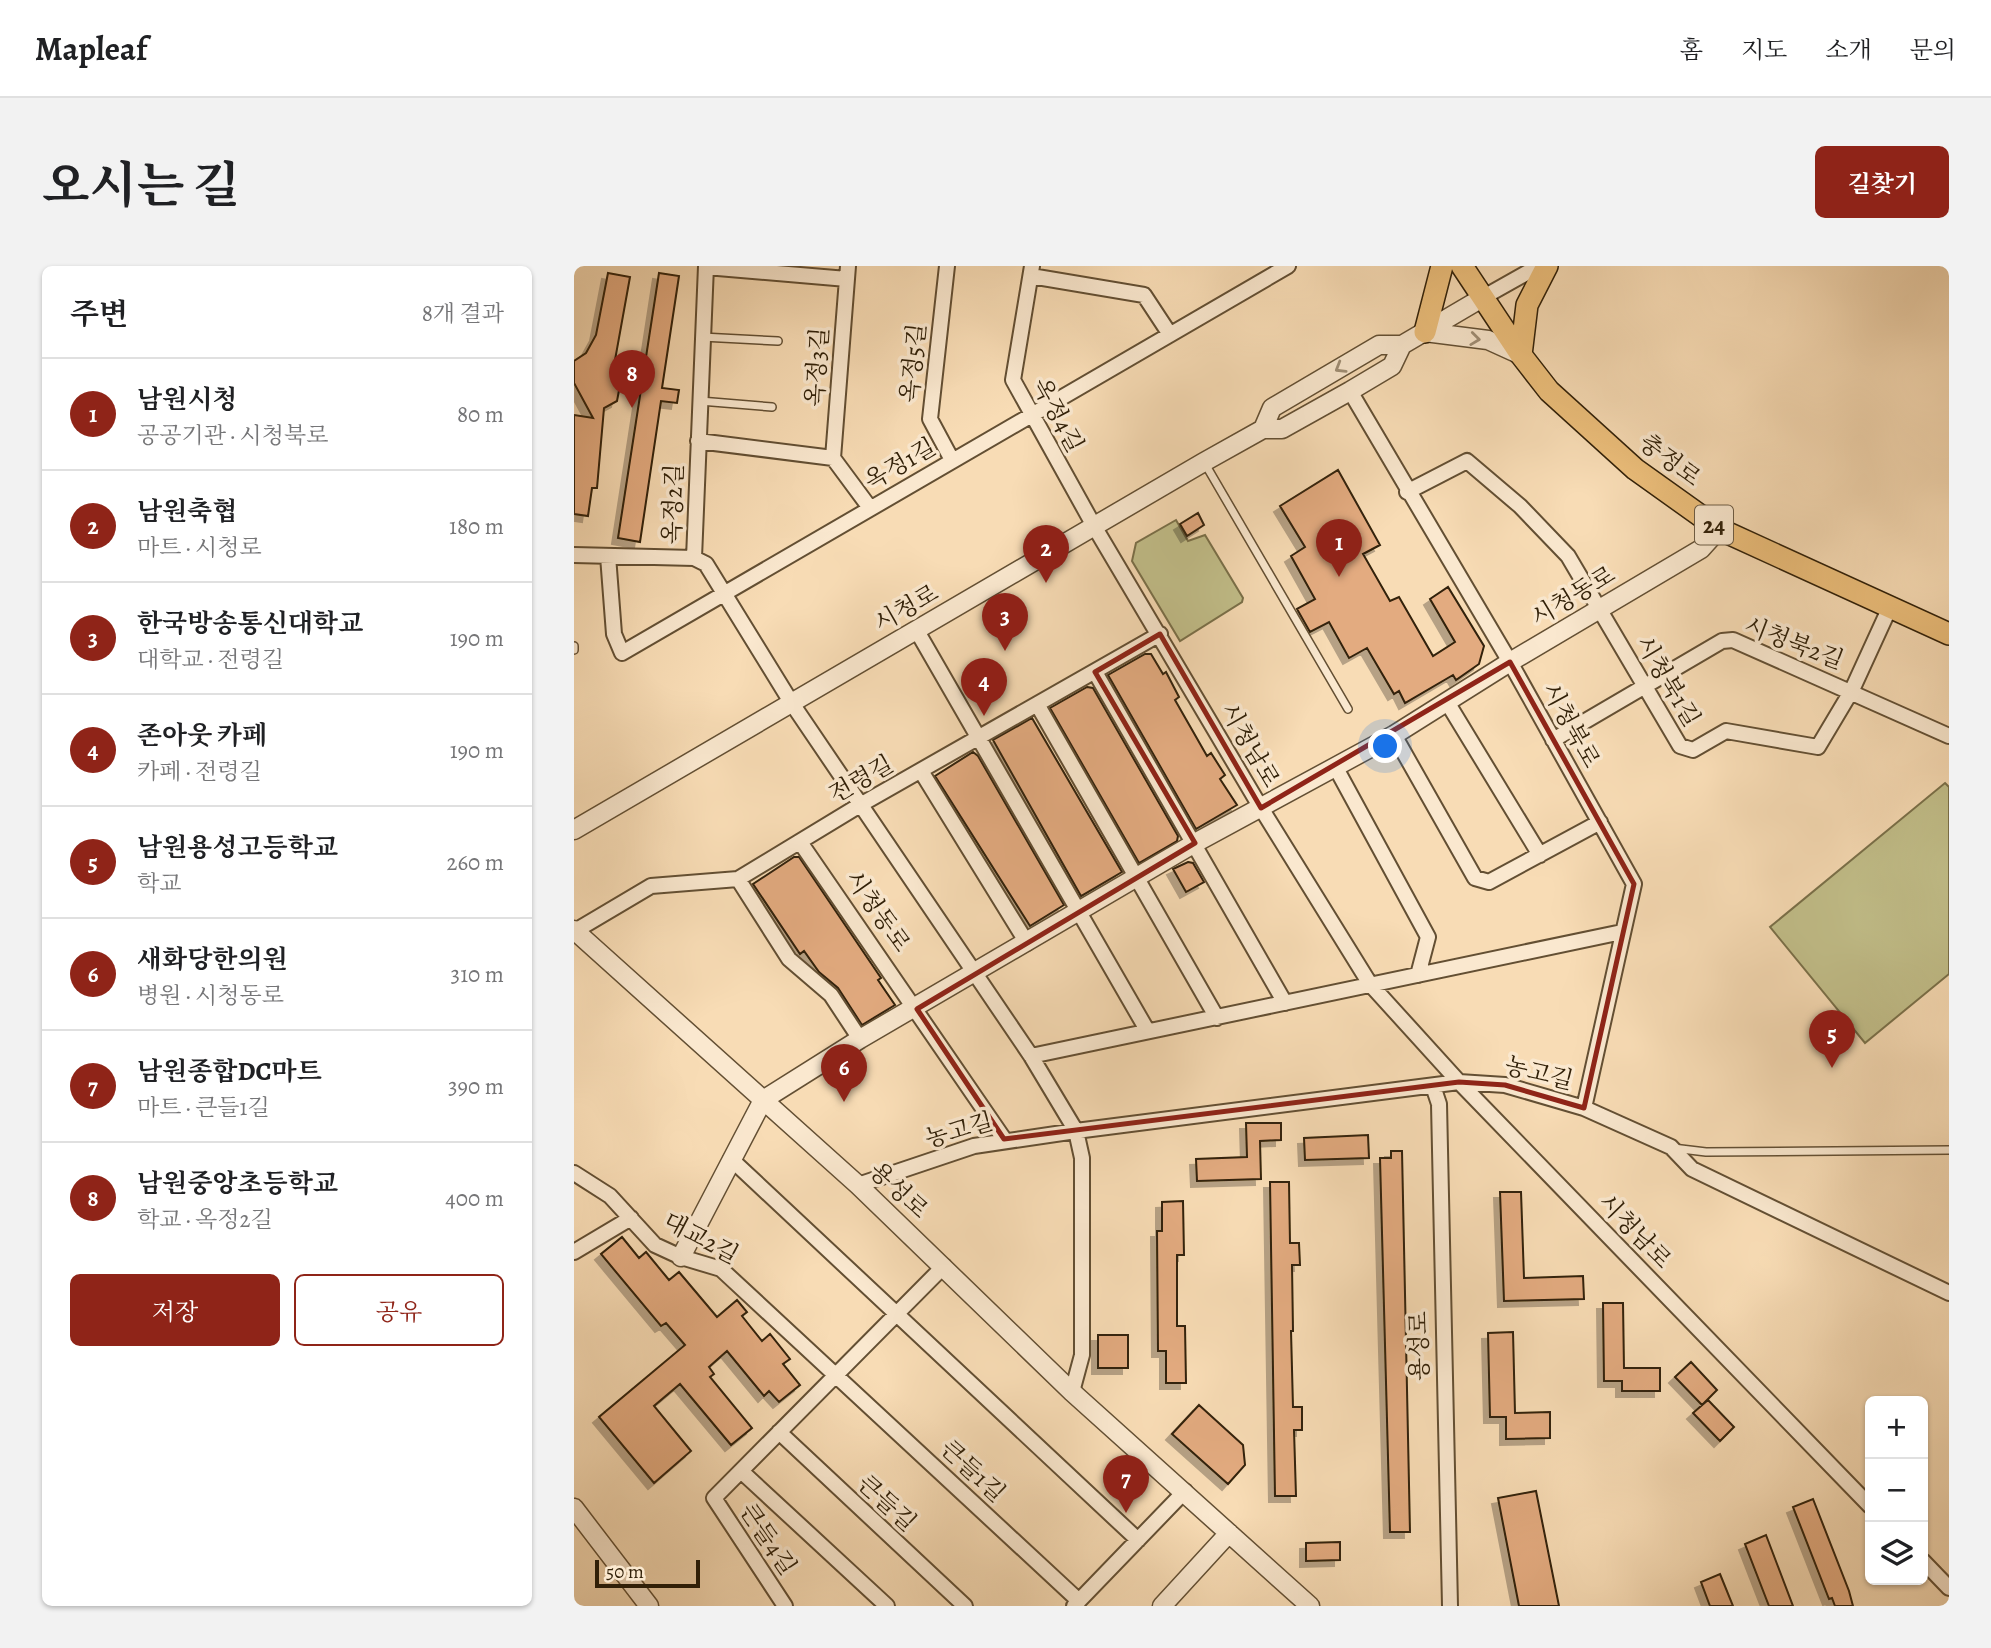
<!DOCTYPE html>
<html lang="ko">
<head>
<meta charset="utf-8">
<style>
  :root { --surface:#fff; --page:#f2f2f2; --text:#202124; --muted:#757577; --line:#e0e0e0; --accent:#8f2418 }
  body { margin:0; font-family:Alegreya,"Noto Serif KR",serif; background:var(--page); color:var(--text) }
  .controls { position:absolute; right:21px; bottom:21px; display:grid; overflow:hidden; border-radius:10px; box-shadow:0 2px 5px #0004 }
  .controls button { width:63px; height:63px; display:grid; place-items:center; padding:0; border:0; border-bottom:2px solid var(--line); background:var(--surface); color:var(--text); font:35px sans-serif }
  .scale { position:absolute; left:21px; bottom:18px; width:105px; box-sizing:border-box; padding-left:7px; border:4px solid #312008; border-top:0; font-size:19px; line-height:24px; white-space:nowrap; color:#312008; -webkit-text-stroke:5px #fae8cf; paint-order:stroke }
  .you { position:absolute; left:812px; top:481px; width:24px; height:24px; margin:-18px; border:5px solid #fff; border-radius:50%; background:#1a73e8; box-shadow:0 0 0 10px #1a73e833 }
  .badge { display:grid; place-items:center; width:46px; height:46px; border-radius:50%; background:var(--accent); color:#fff; font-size:23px; font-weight:700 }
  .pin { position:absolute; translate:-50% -58px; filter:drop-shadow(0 2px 4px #0008) }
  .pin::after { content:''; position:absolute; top:37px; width:24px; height:21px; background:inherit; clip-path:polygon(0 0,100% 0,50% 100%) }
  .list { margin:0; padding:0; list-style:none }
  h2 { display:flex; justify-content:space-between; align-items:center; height:91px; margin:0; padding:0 28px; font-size:30px }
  h2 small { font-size:23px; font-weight:400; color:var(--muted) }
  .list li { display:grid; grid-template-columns:46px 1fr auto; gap:21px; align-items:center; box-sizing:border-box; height:112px; padding:0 28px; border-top:2px solid var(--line) }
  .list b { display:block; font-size:26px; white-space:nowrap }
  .list p { margin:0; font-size:23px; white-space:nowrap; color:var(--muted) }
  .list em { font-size:23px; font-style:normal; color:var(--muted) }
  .actions { display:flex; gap:14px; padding:21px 28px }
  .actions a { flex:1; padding:16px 0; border:2px solid var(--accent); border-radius:10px; text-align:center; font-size:24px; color:var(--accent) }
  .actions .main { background:var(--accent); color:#fff }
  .icon { flex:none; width:38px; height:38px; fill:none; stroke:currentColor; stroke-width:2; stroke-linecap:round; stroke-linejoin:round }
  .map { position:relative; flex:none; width:1375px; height:1340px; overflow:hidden; border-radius:10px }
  header { display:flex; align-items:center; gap:42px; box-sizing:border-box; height:98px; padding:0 35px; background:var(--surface); border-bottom:2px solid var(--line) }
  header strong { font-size:33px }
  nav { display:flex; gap:38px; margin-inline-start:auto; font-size:24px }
  .intro { display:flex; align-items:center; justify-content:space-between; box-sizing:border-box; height:168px; padding:0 42px }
  h1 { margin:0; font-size:49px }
  .button { padding:18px 32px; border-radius:10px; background:var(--accent); color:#fff; font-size:24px; font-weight:700 }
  main { display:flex; gap:42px; padding:0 42px }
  aside { flex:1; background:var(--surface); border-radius:10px; box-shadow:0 2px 5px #0004 }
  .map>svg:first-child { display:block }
  .green { fill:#c2bf8a; stroke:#7a7049; stroke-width:2 }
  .building { fill:#e3ab80; stroke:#312008; stroke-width:2; filter:url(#shadow) }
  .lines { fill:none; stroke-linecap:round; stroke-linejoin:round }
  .service-casing { stroke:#634f33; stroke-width:10 }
  .minor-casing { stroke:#634f33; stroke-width:18 }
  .tertiary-casing { stroke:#634f33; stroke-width:21 }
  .primary-casing { stroke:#312008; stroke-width:24 }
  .service { stroke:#fae8cf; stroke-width:7 }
  .minor { stroke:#fae8cf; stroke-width:14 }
  .tertiary { stroke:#fae8cf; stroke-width:18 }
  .primary { stroke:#ecbe7a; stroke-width:21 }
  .oneway { stroke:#a08e75 }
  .marked { fill:none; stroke:#8f2418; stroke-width:5; stroke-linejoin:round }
  .labels { text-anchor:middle; stroke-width:7; stroke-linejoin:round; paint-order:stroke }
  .shield { fill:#fae8cf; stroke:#6d5c44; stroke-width:2 }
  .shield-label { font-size:23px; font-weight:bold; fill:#312008 }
  .street-label { font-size:24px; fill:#312008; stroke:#fae8cf }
</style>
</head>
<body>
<header>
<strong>Mapleaf</strong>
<nav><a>홈</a><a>지도</a><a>소개</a><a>문의</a></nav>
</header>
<div class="intro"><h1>오시는 길</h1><a class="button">길찾기</a></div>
<main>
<aside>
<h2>주변<small>8개 결과</small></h2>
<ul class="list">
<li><span class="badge">1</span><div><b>남원시청</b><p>공공기관 · 시청북로</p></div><em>80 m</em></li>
<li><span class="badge">2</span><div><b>남원축협</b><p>마트 · 시청로</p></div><em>180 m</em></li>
<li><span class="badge">3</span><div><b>한국방송통신대학교</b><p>대학교 · 전령길</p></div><em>190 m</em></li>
<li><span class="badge">4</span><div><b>존아웃 카페</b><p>카페 · 전령길</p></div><em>190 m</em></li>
<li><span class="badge">5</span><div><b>남원용성고등학교</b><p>학교</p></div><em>260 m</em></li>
<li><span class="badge">6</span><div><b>새화당한의원</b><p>병원 · 시청동로</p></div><em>310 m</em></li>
<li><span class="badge">7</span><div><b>남원종합DC마트</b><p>마트 · 큰들1길</p></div><em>390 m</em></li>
<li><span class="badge">8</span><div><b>남원중앙초등학교</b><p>학교 · 옥정2길</p></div><em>400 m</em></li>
</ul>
<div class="actions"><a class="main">저장</a><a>공유</a></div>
</aside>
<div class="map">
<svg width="1375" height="1340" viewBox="0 0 1375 1340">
  <defs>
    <filter id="shadow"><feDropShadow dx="-6" dy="6" stdDeviation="0" flood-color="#0004"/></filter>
  </defs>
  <rect width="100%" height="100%" fill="#f8dcb5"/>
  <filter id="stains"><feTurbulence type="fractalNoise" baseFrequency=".00286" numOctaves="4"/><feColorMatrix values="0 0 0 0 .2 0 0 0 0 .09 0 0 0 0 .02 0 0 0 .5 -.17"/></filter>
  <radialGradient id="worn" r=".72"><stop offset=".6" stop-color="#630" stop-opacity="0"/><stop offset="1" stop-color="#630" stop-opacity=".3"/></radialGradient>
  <!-- green -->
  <path class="green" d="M602 254 614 275 631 269 669 332 668 336 606 375 558 295 562 277Z
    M1371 517 1375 521V708L1291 777 1196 661Z"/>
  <!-- building -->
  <path class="building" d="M34 7 56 11 39 105 46 119 43 135 30 142 23 222H18L14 250 0 248V149L19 152 0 117V95L12 87 22 69Z
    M85 7 105 10 88 122 105 124 103 137 87 135 66 276 44 272Z
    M764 204 806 279 789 288 816 335 825 331 859 390 881 376 856 333 874 321 910 380 905 398 882 414 879 409 831 437 825 425 820 428 793 382 775 392 755 356 736 366 723 343 741 333 717 290 731 281 706 240Z
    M624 247 630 259 613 270 606 258Z
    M571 388H577L589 408 592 406 605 431 601 434 633 490 637 487 651 509 646 513 663 539 622 563 534 409Z
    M513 421 519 422 604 570 603 575 565 597 476 442Z
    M458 452 548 606 507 630 419 474Z
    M399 486 404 490 490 639 456 660 361 510Z
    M220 591H225L307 712 304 714 321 739 288 759 264 722 245 706 230 685 226 688 179 618Z
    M614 596 619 597 630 616 612 626 599 603Z
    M672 857H707V874L686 875 687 913 623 915 622 893 673 891Z
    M794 869 795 892 731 894 730 872Z
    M817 885H828L836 1266H816L806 892H817Z
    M696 916H715L716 977H725L726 999H718L719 1065H717L719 1141H728V1164H720L722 1230H701Z
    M926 926H947L950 1012 1009 1010 1010 1033 930 1035Z
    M609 935 610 989H603V1060H611L612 1117H592V1085H584L583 965H588V936Z
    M48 971 65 992 72 986 95 1014 105 1006 143 1051 163 1034 173 1046 168 1050 188 1075 196 1068 216 1093 209 1098 226 1119 205 1136 195 1125 190 1130 153 1085 135 1101 140 1108 136 1111 178 1162 157 1179 106 1118 80 1140 117 1185 80 1217 25 1151 111 1079 92 1057 87 1060 27 988Z
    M1029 1037H1049L1050 1102H1086V1125H1048V1115H1030Z
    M939 1066 941 1147 976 1146V1172L932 1173V1151H916L914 1067Z
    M524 1069H554V1102H524Z
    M1117 1096 1143 1124 1128 1139 1101 1111Z
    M1134 1134 1160 1161 1146 1175 1119 1147Z
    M625 1139 669 1179 671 1199 654 1218 598 1168Z
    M962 1225 985 1340H945L924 1232Z
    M1239 1233 1275 1325 1279 1340H1261L1258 1332 1255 1333 1219 1241Z
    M1192 1269 1219 1340H1195L1171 1278Z
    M766 1276V1294L732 1295V1277Z
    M1146 1308 1159 1340H1136L1127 1316Z"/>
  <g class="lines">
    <defs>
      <path id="service" d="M128 71 204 75
        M126 135 198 141
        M630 196 774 443
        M0 380V384
        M1099 882 1132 886 1375 884"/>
      <path id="minor" d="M132 0 120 292 132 298 217 436 457 790 502 865 400 880 284 919
        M373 0 356 153 378 194
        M458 0 439 114 520 260 687 542 796 718 885 816 1296 1240
        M132 1 273 13
        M457 10 570 29 595 67
        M908 32 965 0
        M776 125 936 396 1060 618 1010 842
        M124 175 259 192 296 242
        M259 192 274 0
        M833 226 893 195 946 240 994 290 1106 480 1119 484 1152 465 1244 481 1278 424 1316 341
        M0 289 120 292
        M34 290 40 368 48 387 714 0
        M343 365 573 764
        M521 406 711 737
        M873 436 966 589
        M463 438 643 752
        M820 469 901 612 915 616 1026 556
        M979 474 1148 375 1159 374 1375 470
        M762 502 854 671 844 709
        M347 505 453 677
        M226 576 430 873
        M164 613 215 693 257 729 286 773
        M1 665 77 620 164 613 286 539 586 368
        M457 790 1048 666
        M859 820 865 838 876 1340
        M157 893 564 1274
        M0 907 36 930 81 979 107 991 147 1003 505 1335
        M0 986 57 952
        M498 1126 508 1089V892L502 865 885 816 931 819 1010 842 1097 881 1118 903 1375 1027
        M205 1166 391 1340
        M167 1205 313 1340
        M1349 1295 1375 1322
        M211 1340 140 1232 370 1000
        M500 1340 611 1225"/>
      <path id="tertiary" d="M851 66 914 74 947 89
        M689 163 698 142 805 79H828L908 32
        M0 564 630 196 689 163H708L776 125 818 100 828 79
        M0 664 284 919 498 1126 736 1340
        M107 991 189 834 286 773 621 577 820 469 936 396 1127 283 1145 263
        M0 1242 75 1340
        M588 1340 655 1267"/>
      <path id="primary" d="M888 0 947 89 975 125 1061 203 1145 263 1375 368
        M851 66 868 0
        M947 89 953 39 973 0"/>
    </defs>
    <!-- service casing -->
    <use href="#service" class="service-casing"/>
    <!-- minor casing -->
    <use href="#minor" class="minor-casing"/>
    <!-- tertiary casing -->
    <use href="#tertiary" class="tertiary-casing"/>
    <!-- primary casing -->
    <use href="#primary" class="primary-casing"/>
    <!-- service -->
    <use href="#service" class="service"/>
    <!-- minor -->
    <use href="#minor" class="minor"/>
    <!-- tertiary -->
    <use href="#tertiary" class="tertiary"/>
    <!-- primary -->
    <use href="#primary" class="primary"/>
  </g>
  <!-- one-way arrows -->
  <defs><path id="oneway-chevron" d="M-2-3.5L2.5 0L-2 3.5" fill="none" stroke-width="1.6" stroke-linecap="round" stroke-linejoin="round" transform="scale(1.75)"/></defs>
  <g class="oneway">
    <use href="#oneway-chevron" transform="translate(901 73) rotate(7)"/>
    <use href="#oneway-chevron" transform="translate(766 102) rotate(149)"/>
  </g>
  <!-- marked area -->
  <path class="marked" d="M586 368 687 542 936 396 1060 618 1010 842 931 819 885 816 430 873 343 743 621 577 521 406Z"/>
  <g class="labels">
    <!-- shield labels -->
    <rect class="shield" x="1121" y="239.5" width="38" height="39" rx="5"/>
    <g class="shield-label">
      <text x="1140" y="267">24</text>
    </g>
    <!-- street labels -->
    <g class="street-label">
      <text transform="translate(339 97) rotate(-84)" y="8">옥정5길</text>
      <text transform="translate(243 101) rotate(-86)" y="8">옥정3길</text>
      <text transform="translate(484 149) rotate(62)" y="8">옥정4길</text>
      <text transform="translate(1096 194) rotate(37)" y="8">충정로</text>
      <text transform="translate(326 198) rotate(-30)" y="8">옥정1길</text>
      <text transform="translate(99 238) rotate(-88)" y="8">옥정2길</text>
      <text transform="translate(999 330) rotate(-31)" y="8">시청동로</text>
      <text transform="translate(332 342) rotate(-30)" y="8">시청로</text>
      <text transform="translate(1220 377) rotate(21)" y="8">시청북2길</text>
      <text transform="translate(1094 415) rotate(59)" y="8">시청북1길</text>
      <text transform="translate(997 459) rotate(61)" y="8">시청북로</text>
      <text transform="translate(676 479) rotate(60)" y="8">시청남로</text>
      <text transform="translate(287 513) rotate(-30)" y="8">전령길</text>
      <text transform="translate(304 645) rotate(55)" y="8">시청동로</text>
      <text transform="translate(965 807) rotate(14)" y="8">농고길</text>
      <text transform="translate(385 864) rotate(-16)" y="8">농고길</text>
      <text transform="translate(325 924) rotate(43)" y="8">용성로</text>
      <text transform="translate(1061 965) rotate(46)" y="8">시청남로</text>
      <text transform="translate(127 972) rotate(28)" y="8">대교2길</text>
      <text transform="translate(845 1080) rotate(-91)" y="8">용성로</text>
      <text transform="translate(399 1205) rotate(43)" y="8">큰들1길</text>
      <text transform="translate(313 1237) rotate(43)" y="8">큰들길</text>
      <text transform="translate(194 1273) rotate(56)" y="8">큰들4길</text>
    </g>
  </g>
  <rect width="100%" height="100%" filter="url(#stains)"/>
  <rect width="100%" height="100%" fill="url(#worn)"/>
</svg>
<div class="controls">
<button>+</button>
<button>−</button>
<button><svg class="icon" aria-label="layers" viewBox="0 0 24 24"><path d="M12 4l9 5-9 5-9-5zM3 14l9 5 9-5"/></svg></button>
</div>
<div class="scale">50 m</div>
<div class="you"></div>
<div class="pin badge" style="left:765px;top:311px">1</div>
<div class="pin badge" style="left:472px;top:317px">2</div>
<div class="pin badge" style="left:431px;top:385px">3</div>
<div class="pin badge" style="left:410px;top:450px">4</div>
<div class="pin badge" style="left:1258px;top:802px">5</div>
<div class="pin badge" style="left:270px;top:836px">6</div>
<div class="pin badge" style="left:552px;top:1247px">7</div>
<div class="pin badge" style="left:58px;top:142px">8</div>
</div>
</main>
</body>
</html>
